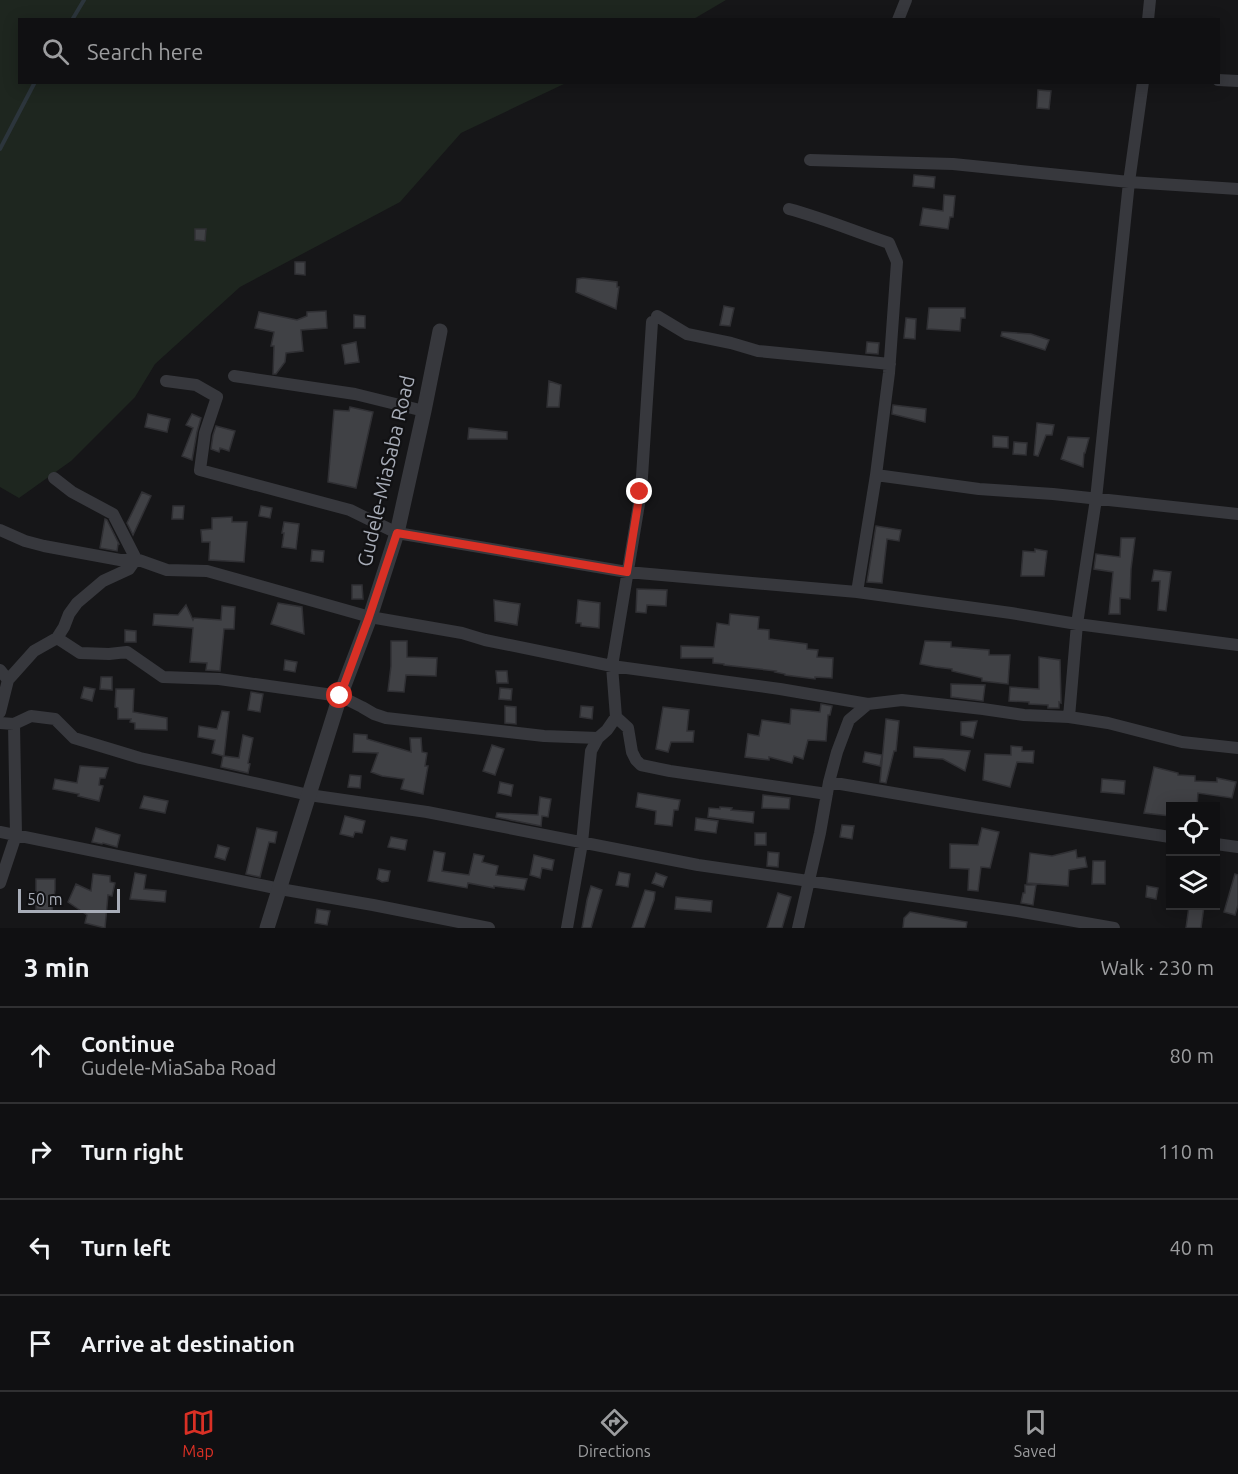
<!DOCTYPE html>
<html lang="en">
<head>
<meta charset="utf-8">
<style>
  :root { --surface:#101012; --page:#19191b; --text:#f1f3f6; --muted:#9c9d9f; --line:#303032; --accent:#d93025 }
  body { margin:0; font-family:Ubuntu,sans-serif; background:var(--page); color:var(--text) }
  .controls { position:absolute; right:18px; bottom:18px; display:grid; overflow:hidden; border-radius:0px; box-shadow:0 3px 15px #0003 }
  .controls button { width:54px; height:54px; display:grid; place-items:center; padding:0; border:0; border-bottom:2px solid var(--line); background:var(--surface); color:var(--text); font:30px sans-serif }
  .scale { position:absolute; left:18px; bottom:15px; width:102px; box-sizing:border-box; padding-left:6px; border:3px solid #a8adb8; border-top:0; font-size:16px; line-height:21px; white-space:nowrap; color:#a8adb8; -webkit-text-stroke:4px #111113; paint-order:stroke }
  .stop { position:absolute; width:18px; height:18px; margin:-14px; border:4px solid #d93025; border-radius:50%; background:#fff }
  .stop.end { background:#d93025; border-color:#fff; box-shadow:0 2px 6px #0008 }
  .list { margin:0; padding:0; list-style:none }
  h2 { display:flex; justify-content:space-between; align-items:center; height:78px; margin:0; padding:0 24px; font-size:26px }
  h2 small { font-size:20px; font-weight:400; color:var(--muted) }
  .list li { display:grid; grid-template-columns:39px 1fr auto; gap:18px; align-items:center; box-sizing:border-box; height:96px; padding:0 24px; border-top:2px solid var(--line) }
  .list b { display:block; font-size:22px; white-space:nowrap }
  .list p { margin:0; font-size:20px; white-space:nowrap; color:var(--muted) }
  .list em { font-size:20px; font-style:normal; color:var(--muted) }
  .icon { flex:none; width:33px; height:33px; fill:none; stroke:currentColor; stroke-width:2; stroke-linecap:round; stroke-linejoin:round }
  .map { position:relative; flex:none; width:1238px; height:928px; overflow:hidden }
  .search { position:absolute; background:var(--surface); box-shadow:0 3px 15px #0003; left:18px; right:18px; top:18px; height:66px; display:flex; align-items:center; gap:15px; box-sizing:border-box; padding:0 21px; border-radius:0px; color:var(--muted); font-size:22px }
  .sheet { height:462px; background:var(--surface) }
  nav { display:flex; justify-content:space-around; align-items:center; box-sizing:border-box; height:84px; border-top:2px solid var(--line); background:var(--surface); font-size:16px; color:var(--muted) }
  nav a { display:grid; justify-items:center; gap:3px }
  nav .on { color:var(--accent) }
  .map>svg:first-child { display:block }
  .green { fill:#1e261f }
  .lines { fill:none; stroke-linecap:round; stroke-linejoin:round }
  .stream { stroke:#2c353c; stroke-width:4 }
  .building { fill:#404145; stroke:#303034; stroke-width:1.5 }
  .minor { stroke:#37383d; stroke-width:12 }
  .tertiary { stroke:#37383d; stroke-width:15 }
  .route { stroke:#d93025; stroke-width:8 }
  .labels { text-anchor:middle; stroke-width:4.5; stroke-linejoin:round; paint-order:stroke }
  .street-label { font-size:20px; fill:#a8adb8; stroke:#111113 }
</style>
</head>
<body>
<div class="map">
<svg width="1238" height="928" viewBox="0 0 1238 928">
  <rect width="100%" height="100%" fill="#161618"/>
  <!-- green -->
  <path class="green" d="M0 0H726L692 20H20V82L566 83 461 133 400 202 240 287 155 364 135 397 71 461 19 498 0 487Z"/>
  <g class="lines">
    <!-- stream -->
    <path class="stream" d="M72 20 84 0
      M0 149 35 82"/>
  </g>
  <!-- building -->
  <path class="building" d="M1038 90 1051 91 1049 109 1037 108Z
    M914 175 935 177 934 188 913 186Z
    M944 195 955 196 953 217H950L948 229 920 225 923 208 943 211Z
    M195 229H206L205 241 195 240Z
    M295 262H305V275L295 274Z
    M583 278 617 282V287H619L616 309 576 292 577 279Z
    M724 306 734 308 730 326 720 325Z
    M929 308H965V318H961L960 331 927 329Z
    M326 311 327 328 301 330 303 351 286 353 285 362 276 374H273L274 346H271L274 332 255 328 259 312 297 320 307 316V312Z
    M354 315 365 316V328H354Z
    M906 318 916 319 915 339 904 338Z
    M1002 332 1031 334 1049 340 1045 350 1001 336Z
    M356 342 359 362 345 364 342 345Z
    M867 342 879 343 878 354 866 353Z
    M549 381 561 385 559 407H547Z
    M893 405 926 409 925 422 892 414Z
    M350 407 373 412 356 488 328 482 334 410 349 411Z
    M148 414 170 419 167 432 145 427Z
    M192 414 201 418 197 432 192 460 182 456 193 428 186 425Z
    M1037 423 1054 425 1052 435H1046L1038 456 1034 455Z
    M216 426 235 431 229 451 220 448 219 452 211 449 213 435Z
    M469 428 507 432V439H468Z
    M993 436 1008 437V448L993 447Z
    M1068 437 1089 438 1085 453H1084L1083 467 1061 459Z
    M1014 442 1027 443 1026 455 1013 454Z
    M142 492 151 496 133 535 127 523Z
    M173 506H184L183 519H172Z
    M261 506 272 508 270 518 259 516Z
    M232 517V522H247L244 562 209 560 210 542H202L201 530 212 529V518Z
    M105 519 107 520 119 544H118L117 551 100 548Z
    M284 522 299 524 296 549 282 547 284 533H282Z
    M876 526 901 530 899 541 887 539 882 583 867 582Z
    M1121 538H1135L1131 569 1130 599 1120 598V614H1109L1113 572 1094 569 1096 554 1120 557Z
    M1035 549 1047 551 1044 576H1021L1023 551 1035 552Z
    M312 550 324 551 323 562 311 561Z
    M1154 570 1171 572 1166 611 1158 610 1160 581H1152Z
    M352 585H362L363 599H352Z
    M637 589 667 590 666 606 647 605 646 613 636 612Z
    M494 600 520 604 517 625 495 621Z
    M578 600 600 603 599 628 581 626V623H576Z
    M278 603 302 607 304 634 271 624Z
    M186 605 193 620 194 618 221 620 222 606 235 607 234 629H224L220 671 206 670 207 663 190 662 193 628 153 625 154 614 178 615Z
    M730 614 759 617 758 629 769 630V639L807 644V649L818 650 817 657 833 658 832 678 815 677V679L785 675V674L775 672 776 671 724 665V664L713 663V658H681V646L714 647 717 623 729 625Z
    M125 630 136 631V642H125Z
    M391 641H407V657L437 658 436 676 406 675 404 692 388 691 391 666Z
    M925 641 951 642V647L989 650V655H1010L1008 684 982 681V678L952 671V669L935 667 920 664Z
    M1039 657 1060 660 1061 703 1059 702V708H1048V705L1029 704V702L1009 701 1010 687 1039 689Z
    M285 660 297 662 295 672 284 670Z
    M496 671H507L508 683H497Z
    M101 677H112V690L100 689Z
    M951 684 985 685 983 701 951 697Z
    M84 687 95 689 92 701 81 698Z
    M500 688 512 689 511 700 499 699Z
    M116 689H134L133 712 167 718V730L135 729V723L130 722 131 719H118V708L115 707Z
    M251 692 263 694 260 712 248 710Z
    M821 704 832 706 830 715H828L826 741 808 740 803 759 794 756 792 763 769 757V760L745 757 748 734 759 736 762 720 790 724 791 709 820 712Z
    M505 706 516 707V724L505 723Z
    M581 706 593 707 592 719 580 717Z
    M663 707 689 710 687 731H694L693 742H671L668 752 656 749Z
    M222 711 229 712 224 756 239 758 243 735 253 738 248 763 250 764 248 773 221 767 223 756 212 753 215 740 198 737 199 726 217 729Z
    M886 719 899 721 896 751H894L886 783 880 782Z
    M977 721 973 738 961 735V722Z
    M354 734 367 735V739L411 752 410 738H421L422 752 427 753 425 766H428L423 794 401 789 404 779 382 776 371 772 378 753 353 752Z
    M492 745 504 749 495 775 483 771Z
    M1011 746 1022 747V751H1034L1033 763 1017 762 1010 787 983 780 985 754 1011 755Z
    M914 747 970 751 965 771 943 759 914 757Z
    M865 752 882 755 880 766 863 762Z
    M80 766 108 768 105 778H100L99 785 103 786 99 801 78 796 79 794 53 789 55 779 77 783Z
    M1154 767 1178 773V775L1195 776V781L1217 782V778L1236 782 1232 798 1198 793 1197 807H1170V816L1144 813Z
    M350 775 361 776 360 788 348 787Z
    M1102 779 1125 781 1124 794 1101 792Z
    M500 782 513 785 511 796 498 793Z
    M638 793 680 800 678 810H674L672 826 655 824 656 811 636 807Z
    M763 795 790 798 789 809 762 808Z
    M144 796 168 801 165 813 140 808Z
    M540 797 551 799 548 817 542 816 541 826 496 817 497 813 538 815Z
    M720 807 732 808 731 810 754 812 753 823 708 817 709 808 720 809Z
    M345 816 365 821 362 833 355 832 353 837 340 834Z
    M696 818 718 821 716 833 695 830Z
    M842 825 854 826 852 839 840 837Z
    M96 828 120 835 117 847 103 843 102 844 92 842Z
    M257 828 277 832 275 843 269 842 260 877 246 874Z
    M982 828 999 832 990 868 981 867 978 891 968 890 969 869 950 868V844L978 845Z
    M755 833H766V845H755Z
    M391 837 407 840 405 850 388 847Z
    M218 845 229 848 225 860 215 857Z
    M1076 850 1077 858 1085 857 1087 867 1069 870 1068 886 1027 883 1030 853 1052 856Z
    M434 851 445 853 442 871 469 875 474 854 484 856 482 862 498 866 496 875 527 879 524 890 494 886V888L468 883 467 888 428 881Z
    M768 852 779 853 778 867 767 866Z
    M534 855 554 860 552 870 542 868 540 878 530 875Z
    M1093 861H1105V884H1092Z
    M379 869 390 871 388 881 382 882 377 879Z
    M619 872 630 874 628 887 616 885Z
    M135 873 146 875 144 889 166 891 165 902 130 899Z
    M656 873 667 877 663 887 652 883Z
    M93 874 110 876V882L115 883 112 896 108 895 105 928 85 923 87 915 68 902 76 884 91 891Z
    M1235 874 1238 875V905L1235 915 1224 912Z
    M36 879H55V890L52 911 36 909Z
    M1025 885H1036L1033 905 1021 903 1023 893H1025Z
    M591 886 602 890 591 928H582L587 900Z
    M1147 886 1158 888 1156 899 1146 897Z
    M645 890 655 892 654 900 644 928H632Z
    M778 893 791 897 782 928H767Z
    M676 897 712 901 711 912 675 909Z
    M1189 906H1204L1201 928H1186Z
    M317 909 330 911 327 925 315 923Z
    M910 912 967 922 966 928H903L904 918Z"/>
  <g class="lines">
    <!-- minor -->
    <path class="minor" d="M898 20 906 0
      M1148 20 1150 0
      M1218 80 1238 81
      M810 160 953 164 1129 182 1238 189
      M789 209C823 218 856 232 889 243L897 262 889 373 876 475 857 592
      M657 316 687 334 731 343 758 351 890 364
      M234 376 355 394 424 411
      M166 381 196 385 217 397 205 433 200 470 350 510 397 533 627 572 857 592 1011 613 1077 624 1238 645
      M876 475 979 489 1053 494 1238 514
      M54 478 72 492 113 514 136 559 167 570 207 571 370 617 462 633 485 640 612 666 780 689 868 704
      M0 530 25 541 44 546 120 560 136 559 129 569 103 581 77 603 69 614 64 627 57 638
      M0 670 8 680
      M0 712 8 680 34 651 57 638 80 653 109 654 127 652 163 677 219 679 340 696 362 707 374 714 386 718 544 736 598 738
      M616 717 628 728 632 752 636 760 641 765 670 771 827 794
      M1069 717 1077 624 1096 499 1129 182 1143 82
      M0 723 14 724 31 716 55 719 74 738 140 758 309 795 427 812 698 865 1017 911 1114 928
      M829 782 975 807 1170 837
      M0 832 280 889 373 905 489 928
      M1216 844 1238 847
      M0 883 16 835 14 724
      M567 928 582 843 591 751 598 738 607 730 616 717 612 666 641 492 652 322
      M798 928 820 833 829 782 837 752 849 720 868 704 902 700 983 709 1024 715 1069 717 1108 723 1182 742 1238 748"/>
    <!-- tertiary -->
    <path class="tertiary" d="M267 928 340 696 370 617 397 533 424 411 440 331"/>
  </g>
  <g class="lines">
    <!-- route -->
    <path class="route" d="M340 696 369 617 397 533 627 572 640 492"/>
  </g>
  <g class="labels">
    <!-- street labels -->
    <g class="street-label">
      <text transform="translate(386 471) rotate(-77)" y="7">Gudele-MiaSaba Road</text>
    </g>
  </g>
</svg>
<div class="controls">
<button><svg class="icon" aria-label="locate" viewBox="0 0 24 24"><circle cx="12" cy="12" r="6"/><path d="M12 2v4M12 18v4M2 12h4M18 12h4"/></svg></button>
<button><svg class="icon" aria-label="layers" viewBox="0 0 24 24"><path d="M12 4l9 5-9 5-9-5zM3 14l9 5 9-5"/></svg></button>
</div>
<div class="scale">50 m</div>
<div class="stop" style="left:340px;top:696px"></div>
<div class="stop end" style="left:640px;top:492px"></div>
<div class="search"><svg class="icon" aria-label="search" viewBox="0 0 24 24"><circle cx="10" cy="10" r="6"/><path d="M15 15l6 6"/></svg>Search here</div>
</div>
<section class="sheet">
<h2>3 min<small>Walk · 230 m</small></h2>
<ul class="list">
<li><svg class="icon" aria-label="ahead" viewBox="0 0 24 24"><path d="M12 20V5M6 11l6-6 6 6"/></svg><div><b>Continue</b><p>Gudele-MiaSaba Road</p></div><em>80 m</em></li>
<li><svg class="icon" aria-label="right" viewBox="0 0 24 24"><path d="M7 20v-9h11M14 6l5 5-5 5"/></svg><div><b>Turn right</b></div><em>110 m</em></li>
<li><svg class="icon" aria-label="left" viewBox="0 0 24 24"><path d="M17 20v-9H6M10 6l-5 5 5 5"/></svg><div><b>Turn left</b></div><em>40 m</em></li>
<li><svg class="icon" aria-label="arrive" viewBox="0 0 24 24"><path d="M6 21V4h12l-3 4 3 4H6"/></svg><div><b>Arrive at destination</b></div></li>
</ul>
</section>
<nav>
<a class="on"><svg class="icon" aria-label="map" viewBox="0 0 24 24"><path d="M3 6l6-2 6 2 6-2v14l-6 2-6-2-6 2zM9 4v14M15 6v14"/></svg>Map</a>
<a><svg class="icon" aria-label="directions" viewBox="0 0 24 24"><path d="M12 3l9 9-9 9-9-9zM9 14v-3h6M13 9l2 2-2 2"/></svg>Directions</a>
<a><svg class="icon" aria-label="saved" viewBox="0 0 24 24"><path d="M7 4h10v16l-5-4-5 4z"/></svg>Saved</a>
</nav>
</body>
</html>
